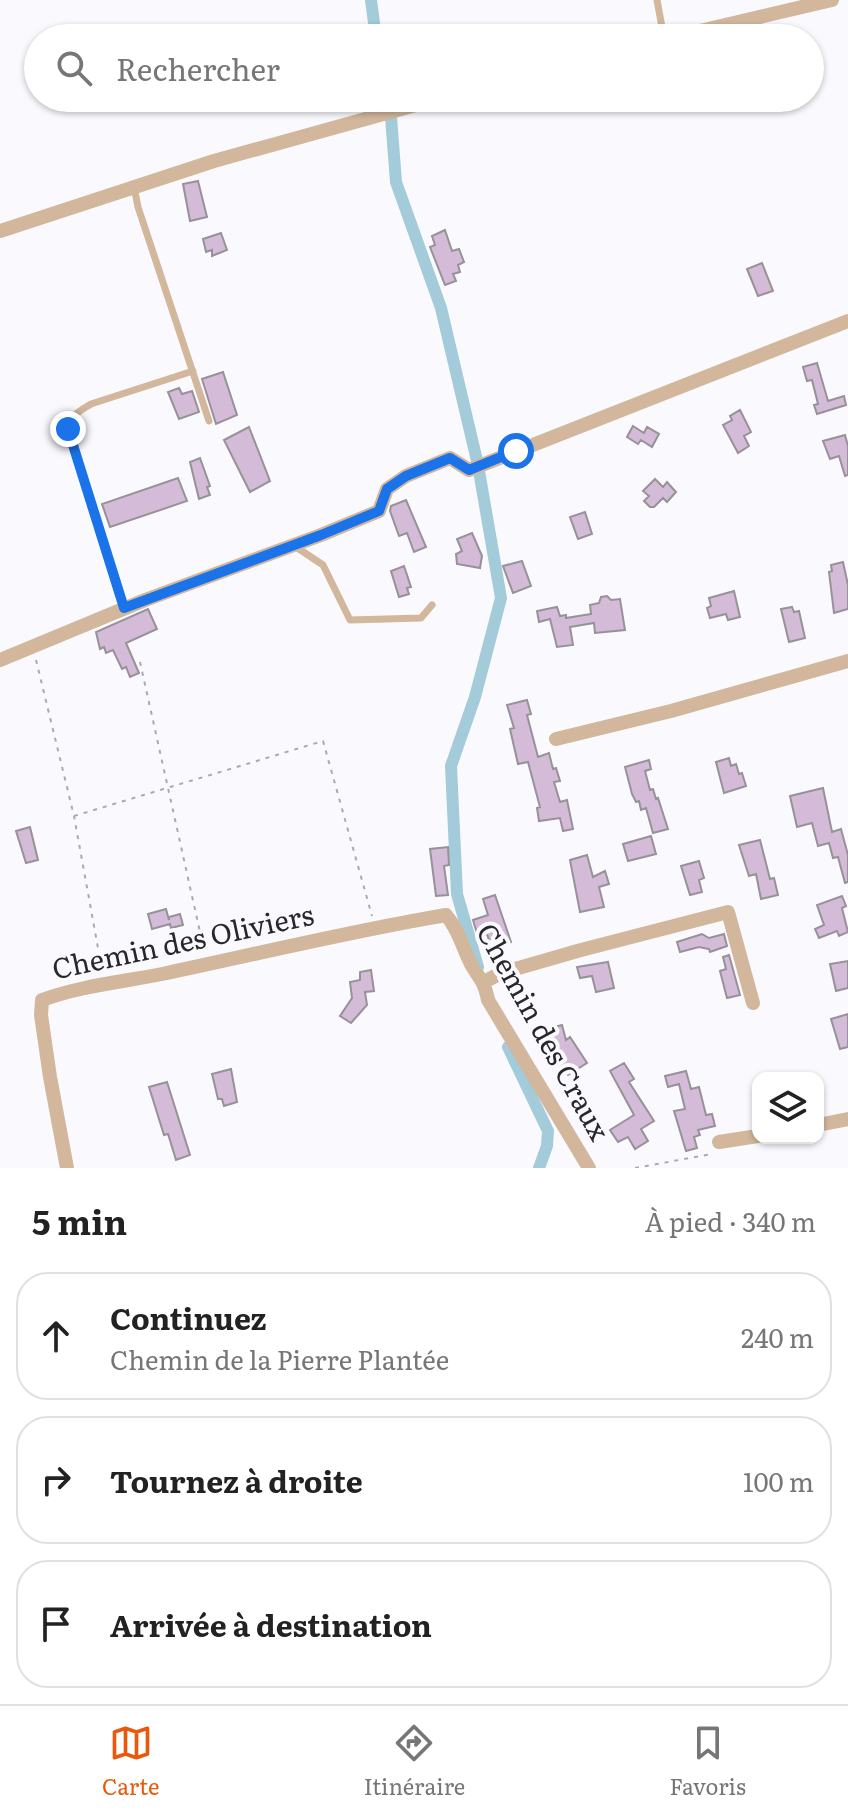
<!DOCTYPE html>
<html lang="fr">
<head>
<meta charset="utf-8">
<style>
  :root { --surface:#fff; --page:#f6f6f6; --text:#222; --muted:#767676; --line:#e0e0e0; --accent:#ea580c }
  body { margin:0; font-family:Literata,serif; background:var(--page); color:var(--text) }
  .controls { position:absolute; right:24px; bottom:24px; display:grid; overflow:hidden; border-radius:16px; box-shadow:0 2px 6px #0004 }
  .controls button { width:72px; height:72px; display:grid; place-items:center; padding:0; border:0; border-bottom:2px solid var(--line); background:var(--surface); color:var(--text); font:40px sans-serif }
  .stop { position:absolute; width:24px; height:24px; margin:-18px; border:6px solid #1a73e8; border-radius:50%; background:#fff }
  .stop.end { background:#1a73e8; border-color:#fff; box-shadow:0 2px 8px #0008 }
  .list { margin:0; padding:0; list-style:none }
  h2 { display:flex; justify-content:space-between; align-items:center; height:104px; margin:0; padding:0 32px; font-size:34px }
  h2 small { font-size:26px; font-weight:400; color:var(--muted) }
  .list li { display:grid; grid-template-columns:52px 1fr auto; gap:24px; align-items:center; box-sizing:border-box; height:128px; margin:0 16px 16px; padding:0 16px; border:2px solid var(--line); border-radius:32px }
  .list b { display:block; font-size:30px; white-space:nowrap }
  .list p { margin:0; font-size:26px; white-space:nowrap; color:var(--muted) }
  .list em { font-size:26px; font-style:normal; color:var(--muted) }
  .icon { flex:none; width:44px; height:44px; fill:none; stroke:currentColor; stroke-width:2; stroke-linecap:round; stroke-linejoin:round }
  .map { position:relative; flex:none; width:848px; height:1168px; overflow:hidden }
  .search { position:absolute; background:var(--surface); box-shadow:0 2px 6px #0004; left:24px; right:24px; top:24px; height:88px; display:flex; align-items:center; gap:20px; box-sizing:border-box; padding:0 28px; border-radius:44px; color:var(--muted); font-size:30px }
  .sheet { height:536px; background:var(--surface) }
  nav { display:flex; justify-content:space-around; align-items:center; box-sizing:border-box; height:112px; border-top:2px solid var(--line); background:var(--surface); font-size:22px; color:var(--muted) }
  nav a { display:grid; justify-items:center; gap:4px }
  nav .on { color:var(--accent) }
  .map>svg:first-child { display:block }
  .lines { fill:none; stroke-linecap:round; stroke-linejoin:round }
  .canal { stroke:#a3cbda; stroke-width:12 }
  .building { fill:#d4bbd7; stroke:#979198; stroke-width:2 }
  .path { stroke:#aaaaae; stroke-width:2; stroke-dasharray:4 6; stroke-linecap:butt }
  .lane { stroke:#d2b79c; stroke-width:7 }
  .street { stroke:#d2b79c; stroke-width:14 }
  .route { stroke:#1a73e8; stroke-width:10 }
  .labels { text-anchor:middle; stroke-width:8; stroke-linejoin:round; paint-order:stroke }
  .street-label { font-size:28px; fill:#28282c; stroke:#fafafe }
</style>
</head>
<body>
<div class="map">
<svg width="848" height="1168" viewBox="0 0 848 1168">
  <rect width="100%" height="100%" fill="#fafafe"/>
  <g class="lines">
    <!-- canal -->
    <path class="canal" d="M371 0 376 38
      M386 98 387 104
      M391 117 396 182 441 308 478 465
      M478 967 457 894 451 766 475 697 501 598 479 471
      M508 1047 548 1131 547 1146 539 1168"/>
  </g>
  <!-- building -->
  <path class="building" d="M198 181 207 217 190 221 183 184Z
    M445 230 452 251 459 249 464 262 458 265 460 272 453 274 456 281 445 285 430 247 435 245 432 236Z
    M221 233 227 250 212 256V250L206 252 203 239Z
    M762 263 773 291 758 296 747 269Z
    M817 363 828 401 844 396 846 405 817 414 814 405 818 404 812 380 807 381 803 367Z
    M223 372 237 415 216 424 202 379Z
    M179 388 182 394 192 391 199 412 179 419 168 392Z
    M740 410 751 432 744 436 749 446 738 453 723 425 732 420 730 416Z
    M633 426 644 433 647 427 659 434 652 447 641 440 638 444 627 437Z
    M249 427 270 481 250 492 224 440Z
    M845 435 848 446V475L845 476 839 456 830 459 823 441Z
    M200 458 210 486 207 487 210 495 199 499 190 462Z
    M178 478 187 501 110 527 102 504Z
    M655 479 663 487 667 482 676 492 667 502 663 498 654 507H650L644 501 649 496 643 491Z
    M406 500 426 547 414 552 407 533 399 536 390 511 391 506Z
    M585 512 592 534 578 539 570 517Z
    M472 533 482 556 480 568 457 564 456 554 462 551 457 539Z
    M522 561 531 586 513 593 503 566Z
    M843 562 848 585V609L834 613 829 572 832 571 831 565Z
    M404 566 411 587 407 588 409 594 399 597 391 571Z
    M734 591 740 617 728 620 726 614 710 618 707 608 711 606 709 598Z
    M607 596 611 600 620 599 625 630 595 633 594 623 570 627 573 645 557 647 550 619 539 622 537 611 557 607 560 616 566 615V618L591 614 590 605 599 603 601 597Z
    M792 607 794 612 799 611 805 638 789 642 781 609Z
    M148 609 157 629 126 643 139 673 130 677 126 667 122 669 113 650 106 653 104 647 100 649 96 632Z
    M527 700 531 714 527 715 538 757 549 753 553 769 556 768 560 781 554 782 560 802 567 800 573 829 563 831 560 818 539 821 537 808 540 807 528 762 518 764 510 729 514 728 507 705Z
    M729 758 731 766 736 764 739 774 742 773 746 786 724 793 716 762Z
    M649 760 651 769 645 771 650 790 653 789 656 799 658 798 668 829 653 833 646 808 641 810 639 801 636 802 632 794 625 767Z
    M823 788 832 832 841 829 848 855V882L845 883 838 857 833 858 829 843 818 846 812 823 797 827 790 796Z
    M30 827 38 860 26 863 16 831Z
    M651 836 656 854 628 861 623 844Z
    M760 840 770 879 774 878 778 895 761 899 756 874 749 876 739 845Z
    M448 847 449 865 444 866 448 895 436 896 430 849Z
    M587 855 593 877 605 871 609 884 599 887 604 907 580 912 570 860Z
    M699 861 704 878 699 880 702 892 690 895 681 866Z
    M495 895 511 942 498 946 495 938 489 940 487 934 478 937 473 920 488 915 483 899Z
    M842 896 846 906 842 908 848 932 839 936 837 931 819 938 815 929 824 925 817 905Z
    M166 909 169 920V917L180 914 183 925 171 928 170 924 152 929 148 914Z
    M702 934 709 938 724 934 727 946 710 952 709 949 699 947 680 952 677 942Z
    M729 955 740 995 727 998 720 971 726 969 723 957Z
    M848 961V988L836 991 830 964Z
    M608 962 614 988 596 992 592 976 580 978 577 967Z
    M371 970 374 991 365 992 367 1005 351 1023 340 1016 352 998 350 982 360 980V972Z
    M848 1014V1047L840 1049 831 1019Z
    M562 1025 566 1040 570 1037 587 1063 568 1075 560 1063 564 1061 551 1042 547 1029Z
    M624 1063 634 1079 629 1082 654 1121 641 1129 648 1141 635 1149 628 1137 618 1142 610 1130 634 1115 610 1071Z
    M231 1069 237 1102 224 1106 222 1099H218L212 1074Z
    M686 1071 691 1089 699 1087 706 1115 712 1114 715 1126 698 1130 700 1135 694 1137 697 1148 686 1151 674 1111 685 1109 679 1084 668 1087 665 1076Z
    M167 1082 190 1155 176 1160 168 1134 164 1135 149 1087Z"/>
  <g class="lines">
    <!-- path -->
    <path class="path" d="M36 660 74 816 102 970
      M140 662 204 950
      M74 816 323 741 372 916
      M635 1168 712 1154"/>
    <!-- lane -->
    <path class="lane" d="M657 0 664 38
      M134 187 138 207 209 421
      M296 547 323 565 350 620 421 618 432 605
      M124 608 68 429C70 415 80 411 91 404L193 371"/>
    <!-- street -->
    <path class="street" d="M670 38 832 0
      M0 231 214 161 441 98
      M0 660 145 600 321 535 379 511 387 489 406 476 450 458 469 470 848 321
      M556 739 671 711 848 661
      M484 982 501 973 581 950 728 912 753 1003
      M818 1125 848 1119
      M719 1142 758 1136
      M67 1168 50 1077 41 1015 42 1000C80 986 122 982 162 974 257 954 351 931 446 915 459 930 463 949 472 966 481 981 484 981 488 1000L589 1168"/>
  </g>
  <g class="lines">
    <!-- route -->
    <path class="route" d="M68 429 124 608 321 535 379 511 387 489 406 476 450 458 469 470 516 451"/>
  </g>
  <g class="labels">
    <!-- street labels -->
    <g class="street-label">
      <text transform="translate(183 942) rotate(-12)" y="10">Chemin des Oliviers</text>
      <text transform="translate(543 1032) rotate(61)" y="10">Chemin des Craux</text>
    </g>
  </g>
</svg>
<div class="controls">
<button><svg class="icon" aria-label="layers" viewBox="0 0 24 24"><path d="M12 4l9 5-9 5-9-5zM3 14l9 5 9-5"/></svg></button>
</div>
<div class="stop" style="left:516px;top:451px"></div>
<div class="stop end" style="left:68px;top:429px"></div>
<div class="search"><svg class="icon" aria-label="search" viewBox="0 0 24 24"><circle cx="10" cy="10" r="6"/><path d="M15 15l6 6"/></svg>Rechercher</div>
</div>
<section class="sheet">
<h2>5 min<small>À pied · 340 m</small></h2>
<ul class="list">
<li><svg class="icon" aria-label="ahead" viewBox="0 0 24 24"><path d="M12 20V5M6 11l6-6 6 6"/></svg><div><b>Continuez</b><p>Chemin de la Pierre Plantée</p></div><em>240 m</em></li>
<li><svg class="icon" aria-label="right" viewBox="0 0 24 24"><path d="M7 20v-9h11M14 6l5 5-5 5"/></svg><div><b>Tournez à droite</b></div><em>100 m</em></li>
<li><svg class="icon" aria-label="arrive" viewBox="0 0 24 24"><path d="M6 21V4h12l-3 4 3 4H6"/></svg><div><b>Arrivée à destination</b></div></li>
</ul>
</section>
<nav>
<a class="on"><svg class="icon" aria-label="map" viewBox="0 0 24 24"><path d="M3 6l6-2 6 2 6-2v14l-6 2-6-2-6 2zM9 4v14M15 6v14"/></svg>Carte</a>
<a><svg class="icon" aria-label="directions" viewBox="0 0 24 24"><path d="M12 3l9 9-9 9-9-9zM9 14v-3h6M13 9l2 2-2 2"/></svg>Itinéraire</a>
<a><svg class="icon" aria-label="saved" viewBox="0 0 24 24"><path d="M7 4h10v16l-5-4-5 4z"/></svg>Favoris</a>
</nav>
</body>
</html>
